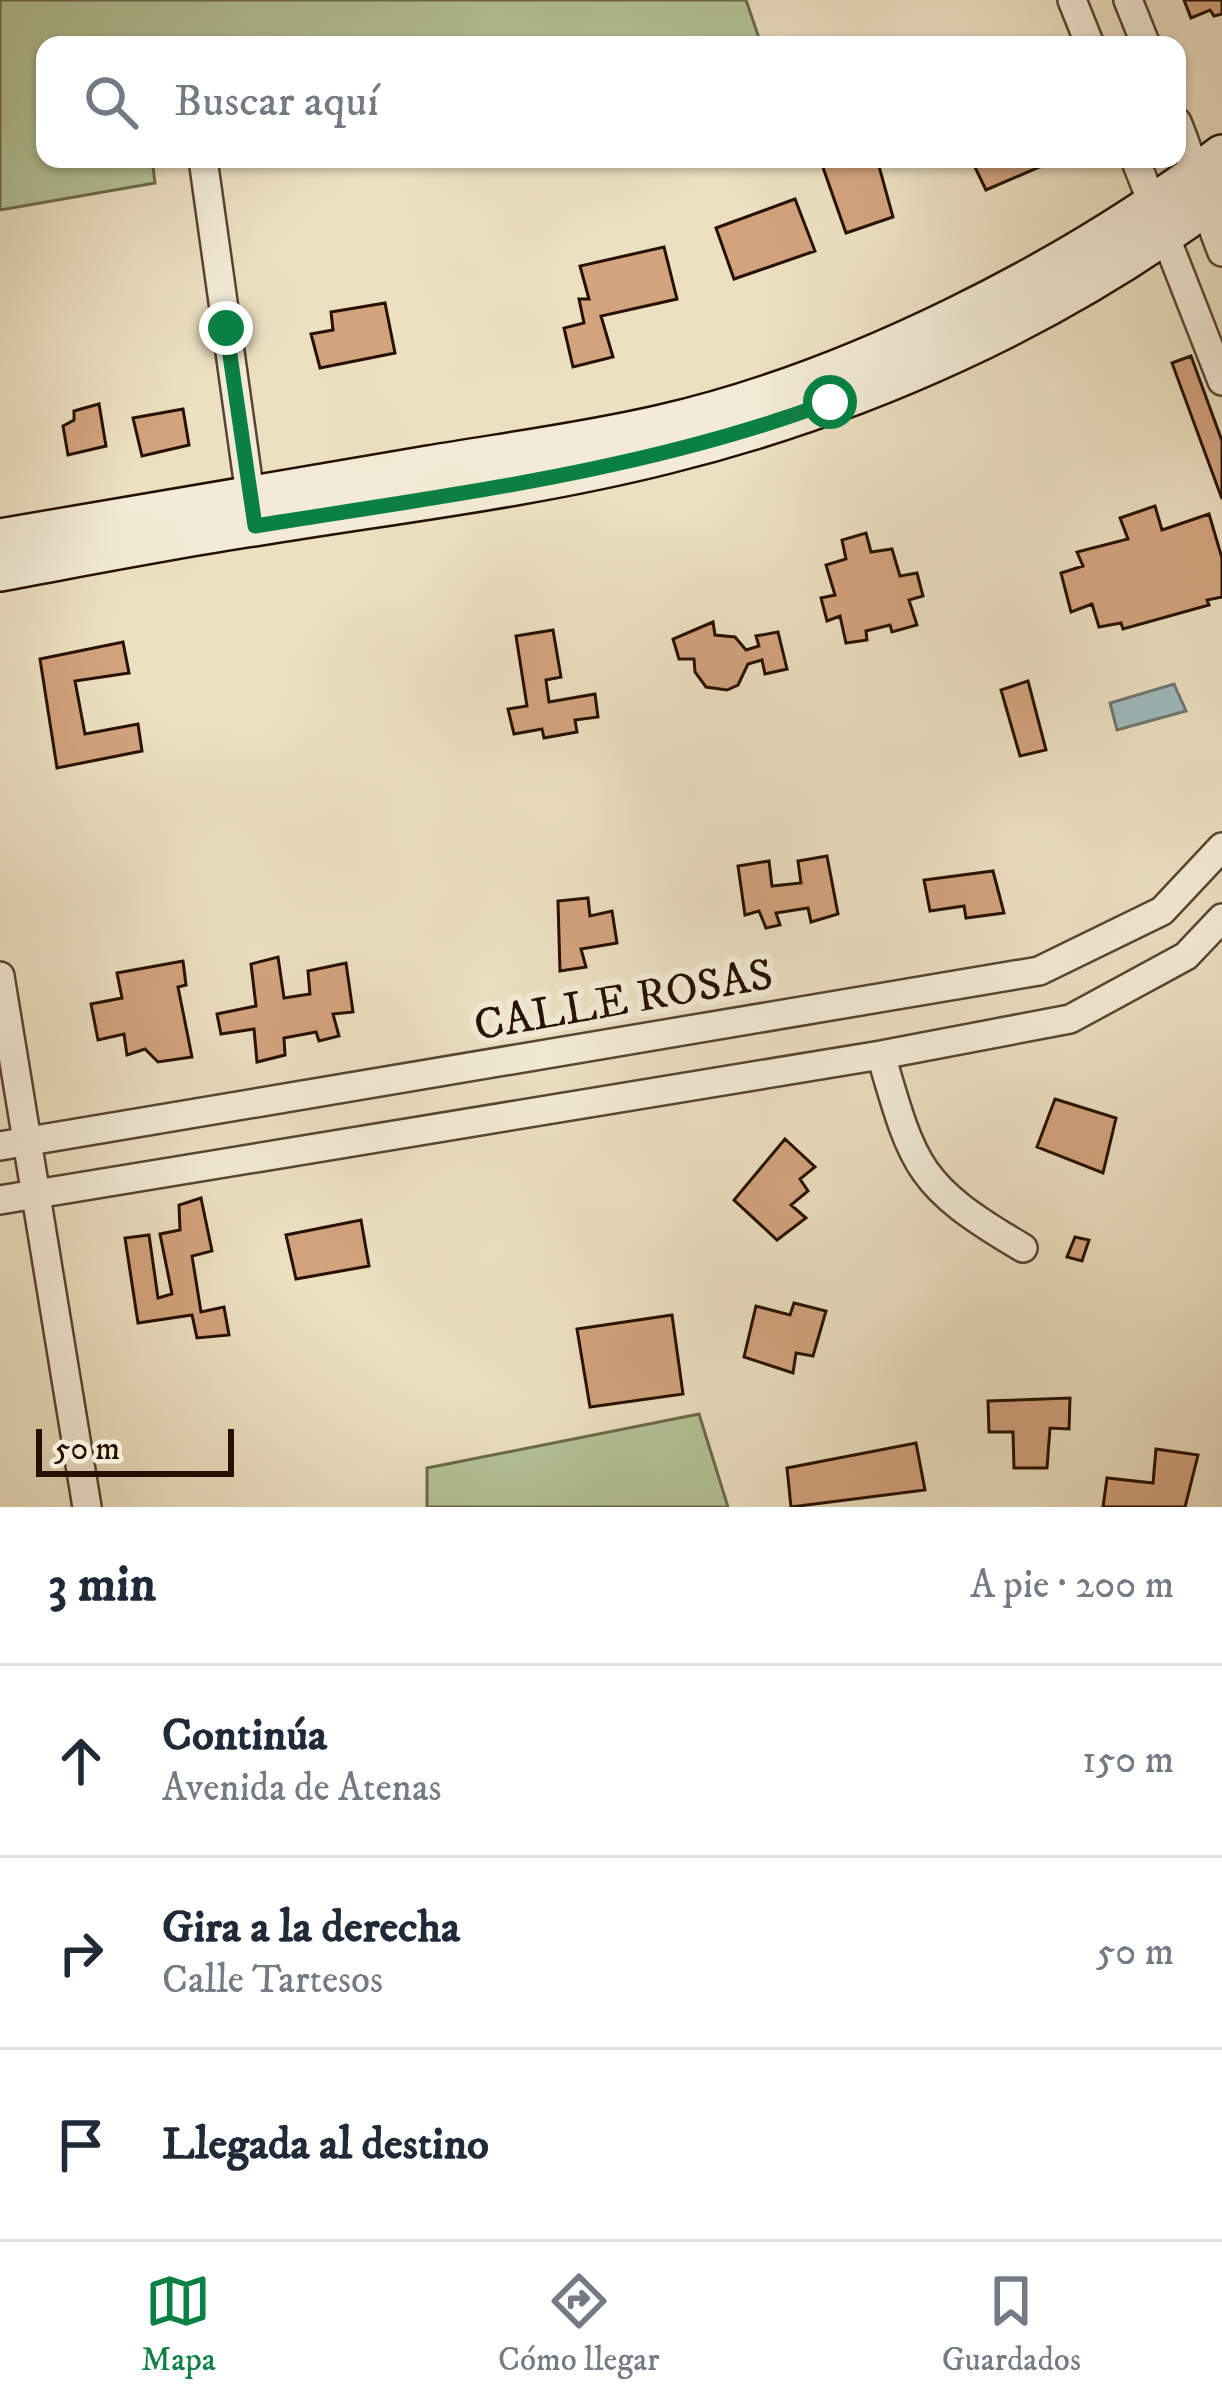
<!DOCTYPE html>
<html lang="es">
<head>
<meta charset="utf-8">
<style>
  :root { --surface:#fff; --page:#f6f6f7; --text:#1f2937; --muted:#747a83; --line:#e0e1e3; --accent:#0b8043 }
  body { margin:0; font-family:"IM FELL DW Pica",serif; background:var(--page); color:var(--text) }
  .scale { position:absolute; left:36px; bottom:30px; width:198px; box-sizing:border-box; padding-left:12px; border:6px solid #261000; border-top:0; font-size:33px; line-height:42px; white-space:nowrap; color:#261000; -webkit-text-stroke:9px #f3ebd7; paint-order:stroke }
  .stop { position:absolute; width:36px; height:36px; margin:-27px; border:9px solid #0b8043; border-radius:50%; background:#fff }
  .stop.end { background:#0b8043; border-color:#fff; box-shadow:0 3px 12px #0008 }
  .list { margin:0; padding:0; list-style:none }
  h2 { display:flex; justify-content:space-between; align-items:center; height:156px; margin:0; padding:0 48px; font-size:51px }
  h2 small { font-size:39px; font-weight:400; color:var(--muted) }
  .list li { display:grid; grid-template-columns:78px 1fr auto; gap:36px; align-items:center; box-sizing:border-box; height:192px; padding:0 48px; border-top:3px solid var(--line) }
  .list b { display:block; font-size:45px; white-space:nowrap }
  .list p { margin:0; font-size:39px; white-space:nowrap; color:var(--muted) }
  .list em { font-size:39px; font-style:normal; color:var(--muted) }
  .icon { flex:none; width:66px; height:66px; fill:none; stroke:currentColor; stroke-width:2; stroke-linecap:round; stroke-linejoin:round }
  .map { position:relative; flex:none; width:1222px; height:1507px; overflow:hidden }
  .search { position:absolute; background:var(--surface); box-shadow:0 3px 9px #0004; left:36px; right:36px; top:36px; height:132px; display:flex; align-items:center; gap:30px; box-sizing:border-box; padding:0 42px; border-radius:24px; color:var(--muted); font-size:45px }
  .sheet { height:732px; background:var(--surface) }
  nav { display:flex; justify-content:space-around; align-items:center; box-sizing:border-box; height:168px; border-top:3px solid var(--line); background:var(--surface); font-size:33px; color:var(--muted) }
  nav a { display:grid; justify-items:center; gap:6px }
  nav .on { color:var(--accent) }
  .map>svg:first-child { display:block }
  .green { fill:#b3c397; stroke:#6c6a4c; stroke-width:3 }
  .water { fill:#9dbabd; stroke:#6d7671; stroke-width:3 }
  .building { fill:#d3a37d; stroke:#261000; stroke-width:3 }
  .lines { fill:none; stroke-linecap:round; stroke-linejoin:round }
  .street-casing { stroke:#584430; stroke-width:32 }
  .secondary-casing { stroke:#261000; stroke-width:44 }
  .street { stroke:#f3ebd7; stroke-width:27 }
  .secondary { stroke:#f3ebd7; stroke-width:39 }
  .route { stroke:#0b8043; stroke-width:15 }
  .labels { text-anchor:middle; stroke-width:12; stroke-linejoin:round; paint-order:stroke }
  .street-label { font-size:45px; fill:#261000; stroke:#f3ebd7 }
</style>
</head>
<body>
<div class="map">
<svg width="1222" height="1507" viewBox="0 0 1222 1507">
  <rect width="100%" height="100%" fill="#ece0c1"/>
  <filter id="stains"><feTurbulence type="fractalNoise" baseFrequency=".00167" numOctaves="4"/><feColorMatrix values="0 0 0 0 .2 0 0 0 0 .09 0 0 0 0 .02 0 0 0 .5 -.17"/></filter>
  <radialGradient id="worn" r=".72"><stop offset=".6" stop-color="#630" stop-opacity="0"/><stop offset="1" stop-color="#630" stop-opacity=".3"/></radialGradient>
  <!-- green -->
  <path class="green" d="M0 0H746L759 38 741 45H45V159H152L155 183 0 210Z
    M699 1414 728 1507H427V1468Z"/>
  <!-- water -->
  <path class="water" d="M1174 684 1186 711 1117 730 1110 703Z"/>
  <!-- building -->
  <path class="building" d="M1184 0H1222V14L1214 16 1210 10 1191 18Z
    M820 159H877L893 217 846 233Z
    M971 159H1058L986 190Z
    M795 199 815 251 734 279 716 228Z
    M664 247 677 299 601 316 613 357 573 367 564 328 584 323 579 299H589L580 266Z
    M385 303 395 353 320 368 311 334 333 330 331 312Z
    M1191 356 1222 441V499L1172 363Z
    M99 404 106 446 68 455 63 426 74 420V411Z
    M183 409 189 445 142 456 133 418Z
    M1155 506 1162 530 1209 514 1222 558V597L1207 600 1209 605 1123 629 1121 623 1099 627 1092 604 1071 612 1061 573 1083 566 1077 552 1128 539 1120 518Z
    M866 533 871 552 892 549 900 576 917 573 923 596 909 600 917 625 892 632 890 625 866 631 867 640 846 643 840 616 827 621 821 598 835 595 826 565 846 559 842 540Z
    M713 622 715 635 735 637 746 650 759 646 756 636 778 632 787 669 765 674 762 660 748 664 738 685 727 690 706 687 695 672 694 659H679L673 639Z
    M553 630 561 677 546 680 549 702 595 694 598 717 575 720 577 732 544 738 542 729 514 734 508 709 527 706 516 636Z
    M123 642 129 673 75 681 85 734 138 724 142 751 57 768 40 659Z
    M1028 681 1046 750 1020 756 1001 690Z
    M827 856 838 914 811 922 808 908 776 913 780 925 766 928 759 911 745 915 738 866 769 861 772 886 801 883 798 861Z
    M993 871 1004 913 966 918 964 906 930 911 924 880Z
    M588 898 590 916 612 911 617 943 581 949 586 967 560 971 558 901Z
    M278 957 284 998 310 994 308 971 346 963 353 1012 333 1014 339 1036 319 1041 316 1032 284 1038 285 1055 257 1062 254 1029 221 1034 217 1014 256 1006 251 964Z
    M183 961 186 985 178 987 192 1057 158 1062 145 1049 127 1055 124 1034 98 1040 91 1004 122 998 117 973Z
    M1055 1099 1116 1118 1103 1173 1037 1147Z
    M785 1139 815 1167 800 1179 808 1191 791 1205 806 1218 777 1240 734 1200Z
    M201 1198 212 1251 192 1256 201 1312 224 1307 229 1335 197 1338 192 1315 138 1323 125 1238 149 1235 158 1298 172 1294 160 1234 180 1230 179 1205Z
    M361 1220 369 1266 296 1279 286 1235Z
    M1075 1237 1089 1240 1082 1261 1067 1257Z
    M794 1303 826 1311 813 1356 796 1353 793 1373 744 1357 756 1306 790 1315Z
    M672 1315 683 1394 590 1407 577 1329Z
    M1070 1398 1069 1429 1050 1428 1047 1468H1014L1013 1432H989L988 1401Z
    M916 1443 925 1490 791 1507 787 1468Z
    M1156 1449 1198 1455 1185 1507H1103L1107 1478 1153 1483Z"/>
  <g class="lines">
    <defs>
      <path id="street" d="M1072 0 1090 45
        M1128 0 1146 45
        M1177 122C1195 165 1204 209 1222 252
        M203 159 252 509
        M1135 159 1222 381
        M0 976 87 1507
        M881 1055C914 1169 918 1186 1023 1248
        M0 1146 1039 971 1162 911 1222 847
        M0 1200 881 1055 1070 1019 1186 956 1222 918"/>
      <path id="secondary" d="M0 539C143 515 286 491 429 466 506 453 585 443 662 425 850 382 1068 272 1222 155
        M0 571C87 555 173 538 260 525 395 503 532 487 664 454 863 405 1059 317 1222 193"/>
    </defs>
    <!-- street casing -->
    <use href="#street" class="street-casing"/>
    <!-- secondary casing -->
    <use href="#secondary" class="secondary-casing"/>
    <!-- street -->
    <use href="#street" class="street"/>
    <!-- secondary -->
    <use href="#secondary" class="secondary"/>
  </g>
  <g class="lines">
    <!-- route -->
    <path class="route" d="M226 328 255 526C448 495 646 471 830 402"/>
  </g>
  <g class="labels">
    <!-- street labels -->
    <g class="street-label">
      <text transform="translate(623 998) rotate(-10)" y="16">CALLE ROSAS</text>
    </g>
  </g>
  <rect width="100%" height="100%" filter="url(#stains)"/>
  <rect width="100%" height="100%" fill="url(#worn)"/>
</svg>
<div class="scale">50 m</div>
<div class="stop" style="left:830px;top:402px"></div>
<div class="stop end" style="left:226px;top:328px"></div>
<div class="search"><svg class="icon" aria-label="search" viewBox="0 0 24 24"><circle cx="10" cy="10" r="6"/><path d="M15 15l6 6"/></svg>Buscar aquí</div>
</div>
<section class="sheet">
<h2>3 min<small>A pie · 200 m</small></h2>
<ul class="list">
<li><svg class="icon" aria-label="ahead" viewBox="0 0 24 24"><path d="M12 20V5M6 11l6-6 6 6"/></svg><div><b>Continúa</b><p>Avenida de Atenas</p></div><em>150 m</em></li>
<li><svg class="icon" aria-label="right" viewBox="0 0 24 24"><path d="M7 20v-9h11M14 6l5 5-5 5"/></svg><div><b>Gira a la derecha</b><p>Calle Tartesos</p></div><em>50 m</em></li>
<li><svg class="icon" aria-label="arrive" viewBox="0 0 24 24"><path d="M6 21V4h12l-3 4 3 4H6"/></svg><div><b>Llegada al destino</b></div></li>
</ul>
</section>
<nav>
<a class="on"><svg class="icon" aria-label="map" viewBox="0 0 24 24"><path d="M3 6l6-2 6 2 6-2v14l-6 2-6-2-6 2zM9 4v14M15 6v14"/></svg>Mapa</a>
<a><svg class="icon" aria-label="directions" viewBox="0 0 24 24"><path d="M12 3l9 9-9 9-9-9zM9 14v-3h6M13 9l2 2-2 2"/></svg>Cómo llegar</a>
<a><svg class="icon" aria-label="saved" viewBox="0 0 24 24"><path d="M7 4h10v16l-5-4-5 4z"/></svg>Guardados</a>
</nav>
</body>
</html>
